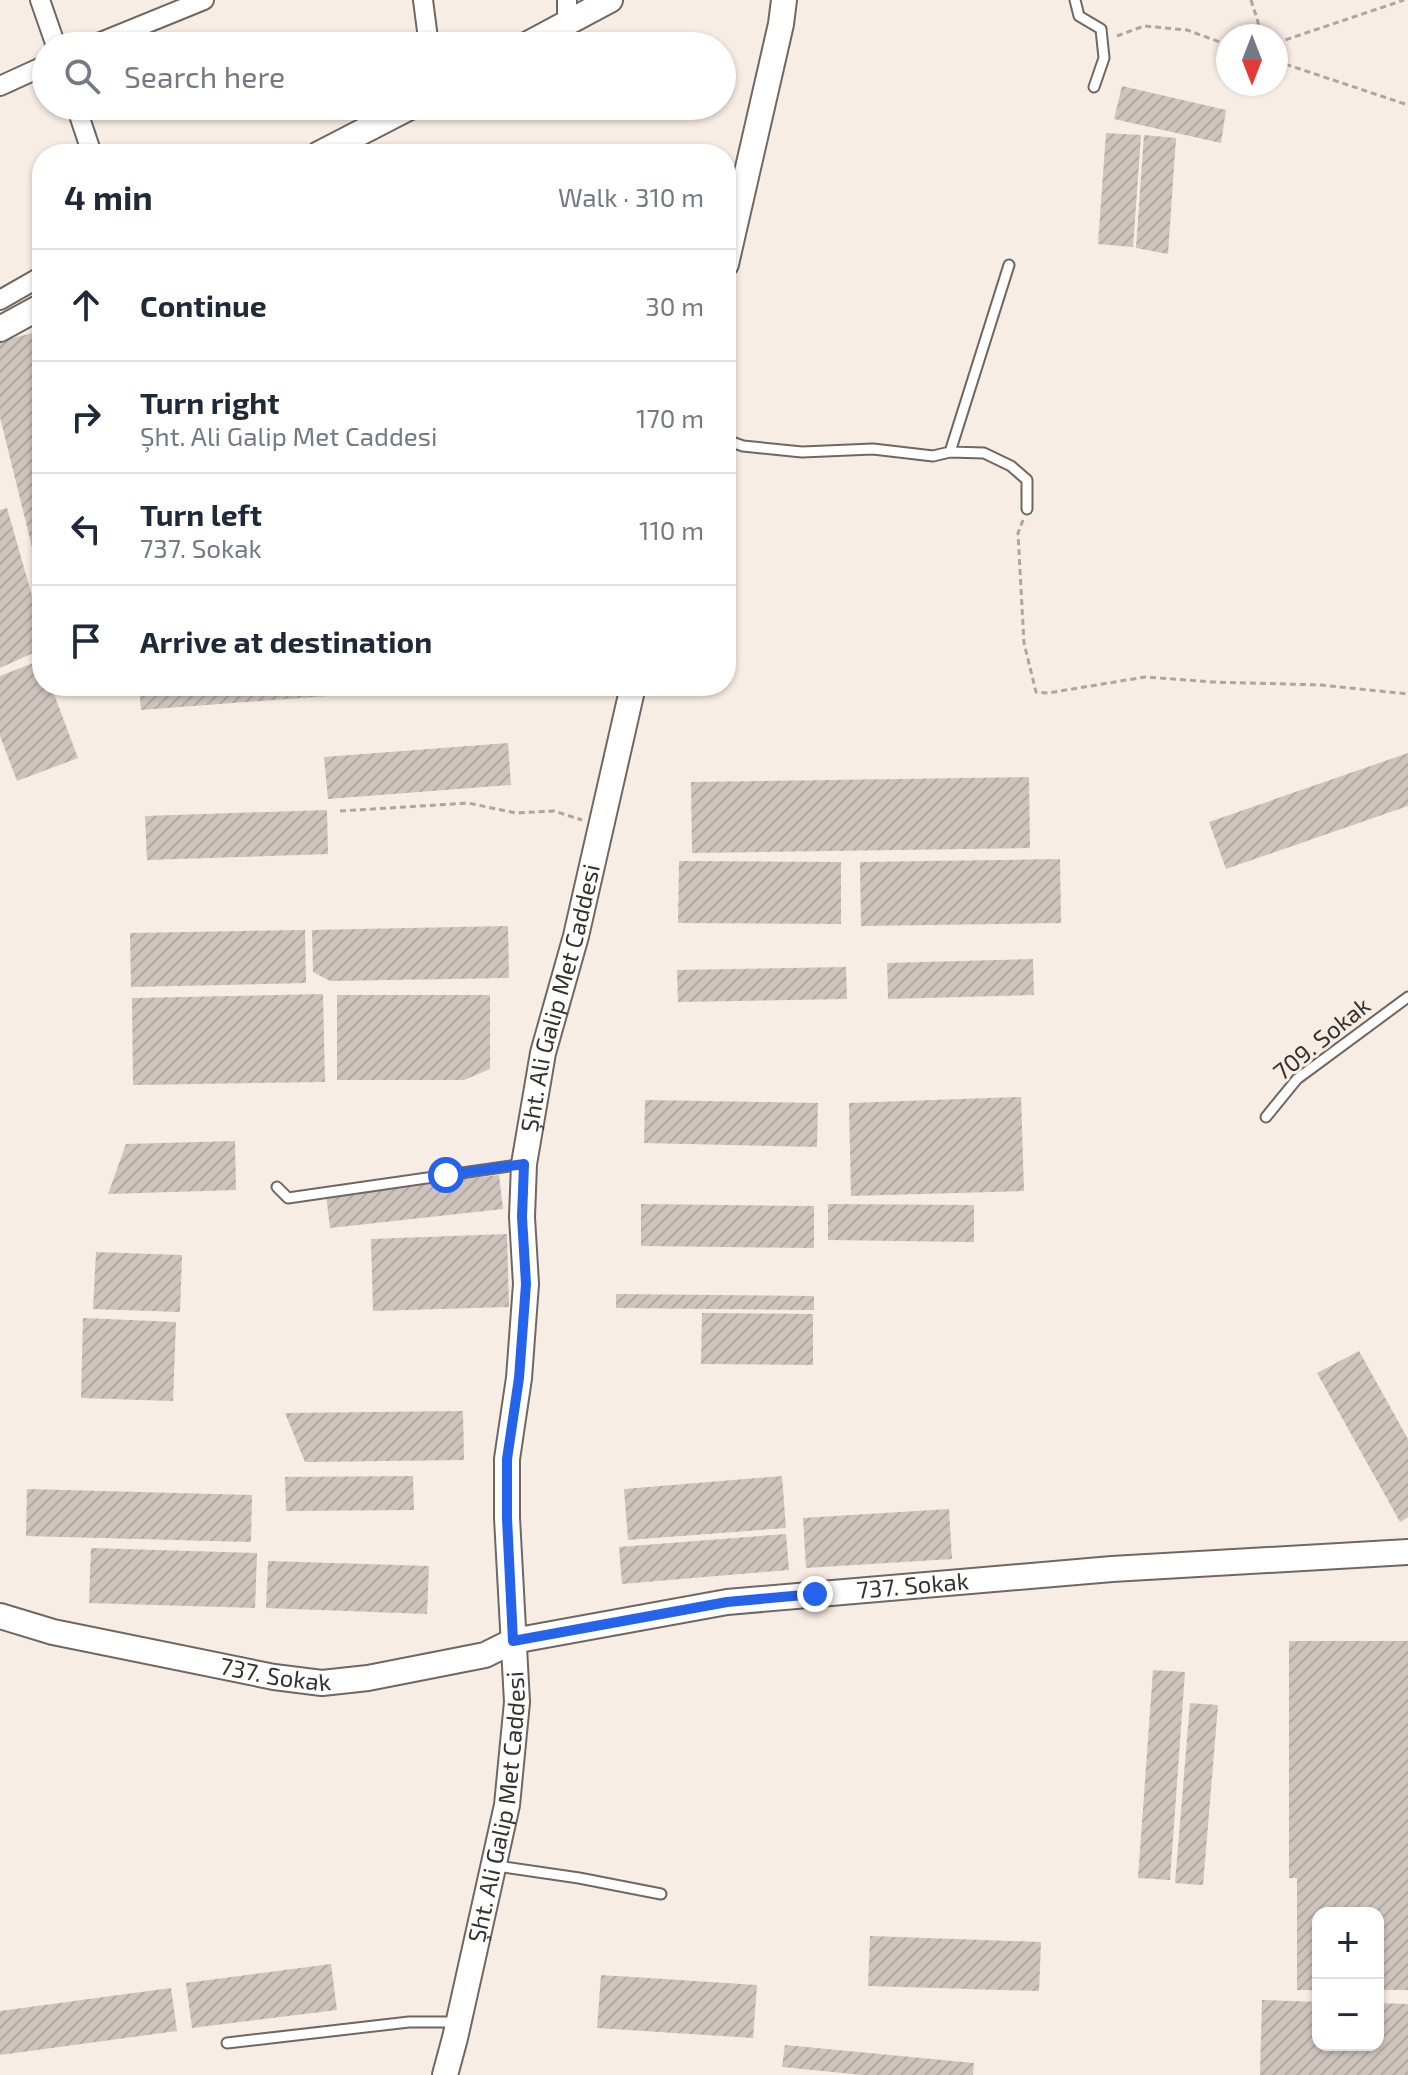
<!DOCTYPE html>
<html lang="en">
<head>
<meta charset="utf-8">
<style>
  :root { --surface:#fff; --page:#f6f6f7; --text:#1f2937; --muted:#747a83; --line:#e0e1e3 }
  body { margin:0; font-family:"Exo 2",sans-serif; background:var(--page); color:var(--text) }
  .controls { position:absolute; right:24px; bottom:24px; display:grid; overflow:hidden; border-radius:16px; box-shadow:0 2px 6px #0004 }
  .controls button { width:72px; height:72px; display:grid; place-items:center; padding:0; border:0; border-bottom:2px solid var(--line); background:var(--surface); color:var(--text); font:40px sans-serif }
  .compass { position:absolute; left:1216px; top:24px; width:72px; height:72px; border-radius:50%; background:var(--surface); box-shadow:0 2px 6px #0004; rotate:180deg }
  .stop { position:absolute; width:24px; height:24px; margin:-18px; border:6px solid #2563eb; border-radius:50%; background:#fff }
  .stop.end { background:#2563eb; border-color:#fff; box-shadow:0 2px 8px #0008 }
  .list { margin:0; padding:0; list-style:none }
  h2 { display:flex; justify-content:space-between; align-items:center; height:104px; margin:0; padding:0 32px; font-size:34px }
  h2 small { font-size:26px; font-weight:400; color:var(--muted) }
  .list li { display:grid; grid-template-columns:52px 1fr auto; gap:24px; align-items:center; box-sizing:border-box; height:112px; padding:0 32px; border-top:2px solid var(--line) }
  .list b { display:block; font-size:30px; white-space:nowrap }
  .list p { margin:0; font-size:26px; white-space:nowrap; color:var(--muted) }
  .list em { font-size:26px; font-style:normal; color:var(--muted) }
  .icon { flex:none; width:44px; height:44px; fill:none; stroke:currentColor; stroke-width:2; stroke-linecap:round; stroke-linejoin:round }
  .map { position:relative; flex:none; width:1408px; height:2075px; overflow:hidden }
  .search { position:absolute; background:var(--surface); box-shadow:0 2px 6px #0004; left:32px; top:32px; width:704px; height:88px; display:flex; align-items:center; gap:20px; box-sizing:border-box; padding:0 28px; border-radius:44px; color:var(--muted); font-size:30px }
  .panel { position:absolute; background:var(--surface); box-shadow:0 2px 6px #0004; left:32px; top:144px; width:704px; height:552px; border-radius:32px }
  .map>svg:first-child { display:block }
  .building { fill:url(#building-hatch) }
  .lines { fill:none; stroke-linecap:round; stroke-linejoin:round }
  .service-casing { stroke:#716761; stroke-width:13 }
  .minor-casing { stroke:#716761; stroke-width:22 }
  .tertiary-casing { stroke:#716761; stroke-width:28 }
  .path { stroke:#aea59f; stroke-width:3; stroke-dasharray:6 4; stroke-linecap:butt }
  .service { stroke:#fff; stroke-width:9 }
  .minor { stroke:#fff; stroke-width:18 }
  .tertiary { stroke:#fff; stroke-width:24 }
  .route { stroke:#2563eb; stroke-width:10 }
  .labels { text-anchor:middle; stroke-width:6; stroke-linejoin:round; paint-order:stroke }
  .street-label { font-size:24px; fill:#36322f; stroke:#f8ede5 }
</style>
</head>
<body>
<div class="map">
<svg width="1408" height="2075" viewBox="0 0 1408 2075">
  <defs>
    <pattern id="building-hatch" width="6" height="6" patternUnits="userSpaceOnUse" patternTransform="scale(2)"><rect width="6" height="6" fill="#cfc4bd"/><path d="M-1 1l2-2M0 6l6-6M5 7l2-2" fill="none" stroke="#b2a9a3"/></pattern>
  </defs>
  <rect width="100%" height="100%" fill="#f8ede5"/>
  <!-- building -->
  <path class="building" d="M1122 86 1226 110 1221 143 1114 119Z
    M1106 133 1141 135 1133 247 1098 244Z
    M1144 135 1176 138 1168 254 1136 248Z
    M33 333 42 370 41 584 0 417V341Z
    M7 508 42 631V649L0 668V510Z
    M41 660 42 686H51L78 758 17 781 0 736V676Z
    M139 686H366L367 693 141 710Z
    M371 686H421V688L371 692Z
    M508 743 511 785 328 799 324 757Z
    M1408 753V806L1226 869 1209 822Z
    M1029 777 1030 848 692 853 691 782Z
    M327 810 328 854 147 860 145 816Z
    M1060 859 1061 923 861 926 860 862Z
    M679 861 841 862V924L678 923Z
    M508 926 509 978 330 981 313 972 312 930Z
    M305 930 306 983 131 987 130 933Z
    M1033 959 1034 995 888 999 887 963Z
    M846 967 847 999 678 1002 677 970Z
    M323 994 325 1082 133 1085 132 998Z
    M337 995H490V1069L464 1080H337Z
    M1021 1097 1024 1191 851 1196 849 1103Z
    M645 1100 818 1103 817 1147 644 1143Z
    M235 1141 236 1190 108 1194 126 1144Z
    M499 1175 503 1209 330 1228 326 1195Z
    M641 1204 814 1206V1248L641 1246Z
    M828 1204 974 1205V1242L828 1240Z
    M507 1234 509 1307 373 1311 371 1239Z
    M96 1252 182 1255 180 1312 93 1309Z
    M616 1294 814 1296V1310L616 1308Z
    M702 1313 813 1314V1365L701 1364Z
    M83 1318 176 1322 173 1401 81 1398Z
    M1359 1351 1408 1439V1517L1400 1522 1317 1373Z
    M463 1411 464 1460 305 1462 285 1413Z
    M413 1476 414 1510 286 1511 285 1477Z
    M782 1476 786 1528 628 1540 624 1489Z
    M27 1489 252 1495 251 1542 26 1536Z
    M949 1509 952 1559 806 1568 803 1518Z
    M786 1534 789 1570 622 1584 619 1547Z
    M91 1548 257 1553 255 1608 89 1603Z
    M268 1561 429 1566 427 1614 266 1608Z
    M1289 1641H1408V1990H1378V1913H1318V1990H1297V1878H1289Z
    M1153 1670 1185 1672 1170 1880 1138 1878Z
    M1190 1703 1218 1705 1203 1885 1175 1883Z
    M870 1936 1041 1942 1039 1991 868 1986Z
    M331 1964 337 2010 192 2028 186 1983Z
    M601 1975 757 1985 753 2038 597 2028Z
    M171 1988 177 2031 0 2055V2011Z
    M1262 2000 1318 2002V2045H1378V2003L1408 2004V2075H1260Z
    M785 2045 974 2063 973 2075H863L782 2067Z"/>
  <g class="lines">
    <defs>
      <path id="service" d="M1075 0 1079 16 1101 29 1104 58 1094 87
        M726 440 743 446 802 452 873 449 933 456 950 452 1009 265
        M950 452 984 453 1011 466 1027 480V509
        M1266 1117 1297 1079 1408 997
        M277 1187 288 1198 524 1164
        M497 1866 579 1878 661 1894
        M227 2043 409 2022H455"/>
      <path id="minor" d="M40 0 56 46
        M423 0 429 46
        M567 0V23
        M91 46 204 0
        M0 86 46 65
        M76 106 92 154
        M0 300 42 276"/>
      <g id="tertiary">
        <path d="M524 46 610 0"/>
        <path d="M319 154 412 106"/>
        <path d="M726 264 781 24 784 0"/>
        <path d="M0 329 42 306"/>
        <path id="s1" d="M0 1616 53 1632 274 1677 322 1683 368 1678 485 1655 513 1641 727 1602 1112 1569 1408 1552"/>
        <path id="s2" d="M445 2075 455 2038 507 1805 517 1702 507 1518V1459L519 1378 526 1284 522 1217 524 1164 543 1053 576 936 633 686"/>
      </g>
    </defs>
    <!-- service casing -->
    <use href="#service" class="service-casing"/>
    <!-- minor casing -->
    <use href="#minor" class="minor-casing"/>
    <!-- tertiary casing -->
    <use href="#tertiary" class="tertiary-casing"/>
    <!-- path -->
    <path class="path" d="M1251 0 1258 22 1260 36
      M1117 36 1144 26 1187 30 1228 45
      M1276 43 1404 0
      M1276 61 1408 105
      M1023 520 1018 533 1024 643 1036 692 1048 693 1145 677 1212 682 1321 685 1408 694
      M340 811 468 803 516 813 554 811 582 820"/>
    <!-- service -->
    <use href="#service" class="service"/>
    <!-- minor -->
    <use href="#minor" class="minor"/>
    <!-- tertiary -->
    <use href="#tertiary" class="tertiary"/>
  </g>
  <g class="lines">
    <!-- route -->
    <path class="route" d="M446 1175 524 1164 522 1217 526 1284 519 1378 507 1459V1518L513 1641 727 1602 815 1594"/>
  </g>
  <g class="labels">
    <!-- street labels -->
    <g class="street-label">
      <text dy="8" stroke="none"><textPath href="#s2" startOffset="1090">Şht. Ali Galip Met Caddesi</textPath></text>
      <text transform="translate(1322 1039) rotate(-39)" y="8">709. Sokak</text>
      <text dy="8" stroke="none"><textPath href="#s1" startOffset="930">737. Sokak</textPath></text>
      <text dy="8" stroke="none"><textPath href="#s1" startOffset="282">737. Sokak</textPath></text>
      <text dy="8" stroke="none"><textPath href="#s2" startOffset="274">Şht. Ali Galip Met Caddesi</textPath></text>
    </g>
  </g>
</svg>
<div class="controls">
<button>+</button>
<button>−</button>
</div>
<svg class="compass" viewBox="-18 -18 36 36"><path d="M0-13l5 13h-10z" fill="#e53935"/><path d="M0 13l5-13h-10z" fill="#747a83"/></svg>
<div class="stop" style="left:446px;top:1175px"></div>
<div class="stop end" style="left:815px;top:1594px"></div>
<div class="search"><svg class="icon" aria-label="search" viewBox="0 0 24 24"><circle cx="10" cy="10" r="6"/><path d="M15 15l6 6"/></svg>Search here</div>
<section class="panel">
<h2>4 min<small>Walk · 310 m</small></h2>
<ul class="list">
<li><svg class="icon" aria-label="ahead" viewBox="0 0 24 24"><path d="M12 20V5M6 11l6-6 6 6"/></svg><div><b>Continue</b></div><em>30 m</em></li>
<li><svg class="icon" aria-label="right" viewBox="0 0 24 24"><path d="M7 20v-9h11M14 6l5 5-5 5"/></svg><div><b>Turn right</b><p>Şht. Ali Galip Met Caddesi</p></div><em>170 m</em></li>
<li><svg class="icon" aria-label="left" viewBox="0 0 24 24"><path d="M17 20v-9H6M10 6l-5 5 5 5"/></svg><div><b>Turn left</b><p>737. Sokak</p></div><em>110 m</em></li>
<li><svg class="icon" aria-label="arrive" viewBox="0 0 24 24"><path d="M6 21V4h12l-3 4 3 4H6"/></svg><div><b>Arrive at destination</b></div></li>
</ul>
</section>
</div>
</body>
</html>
